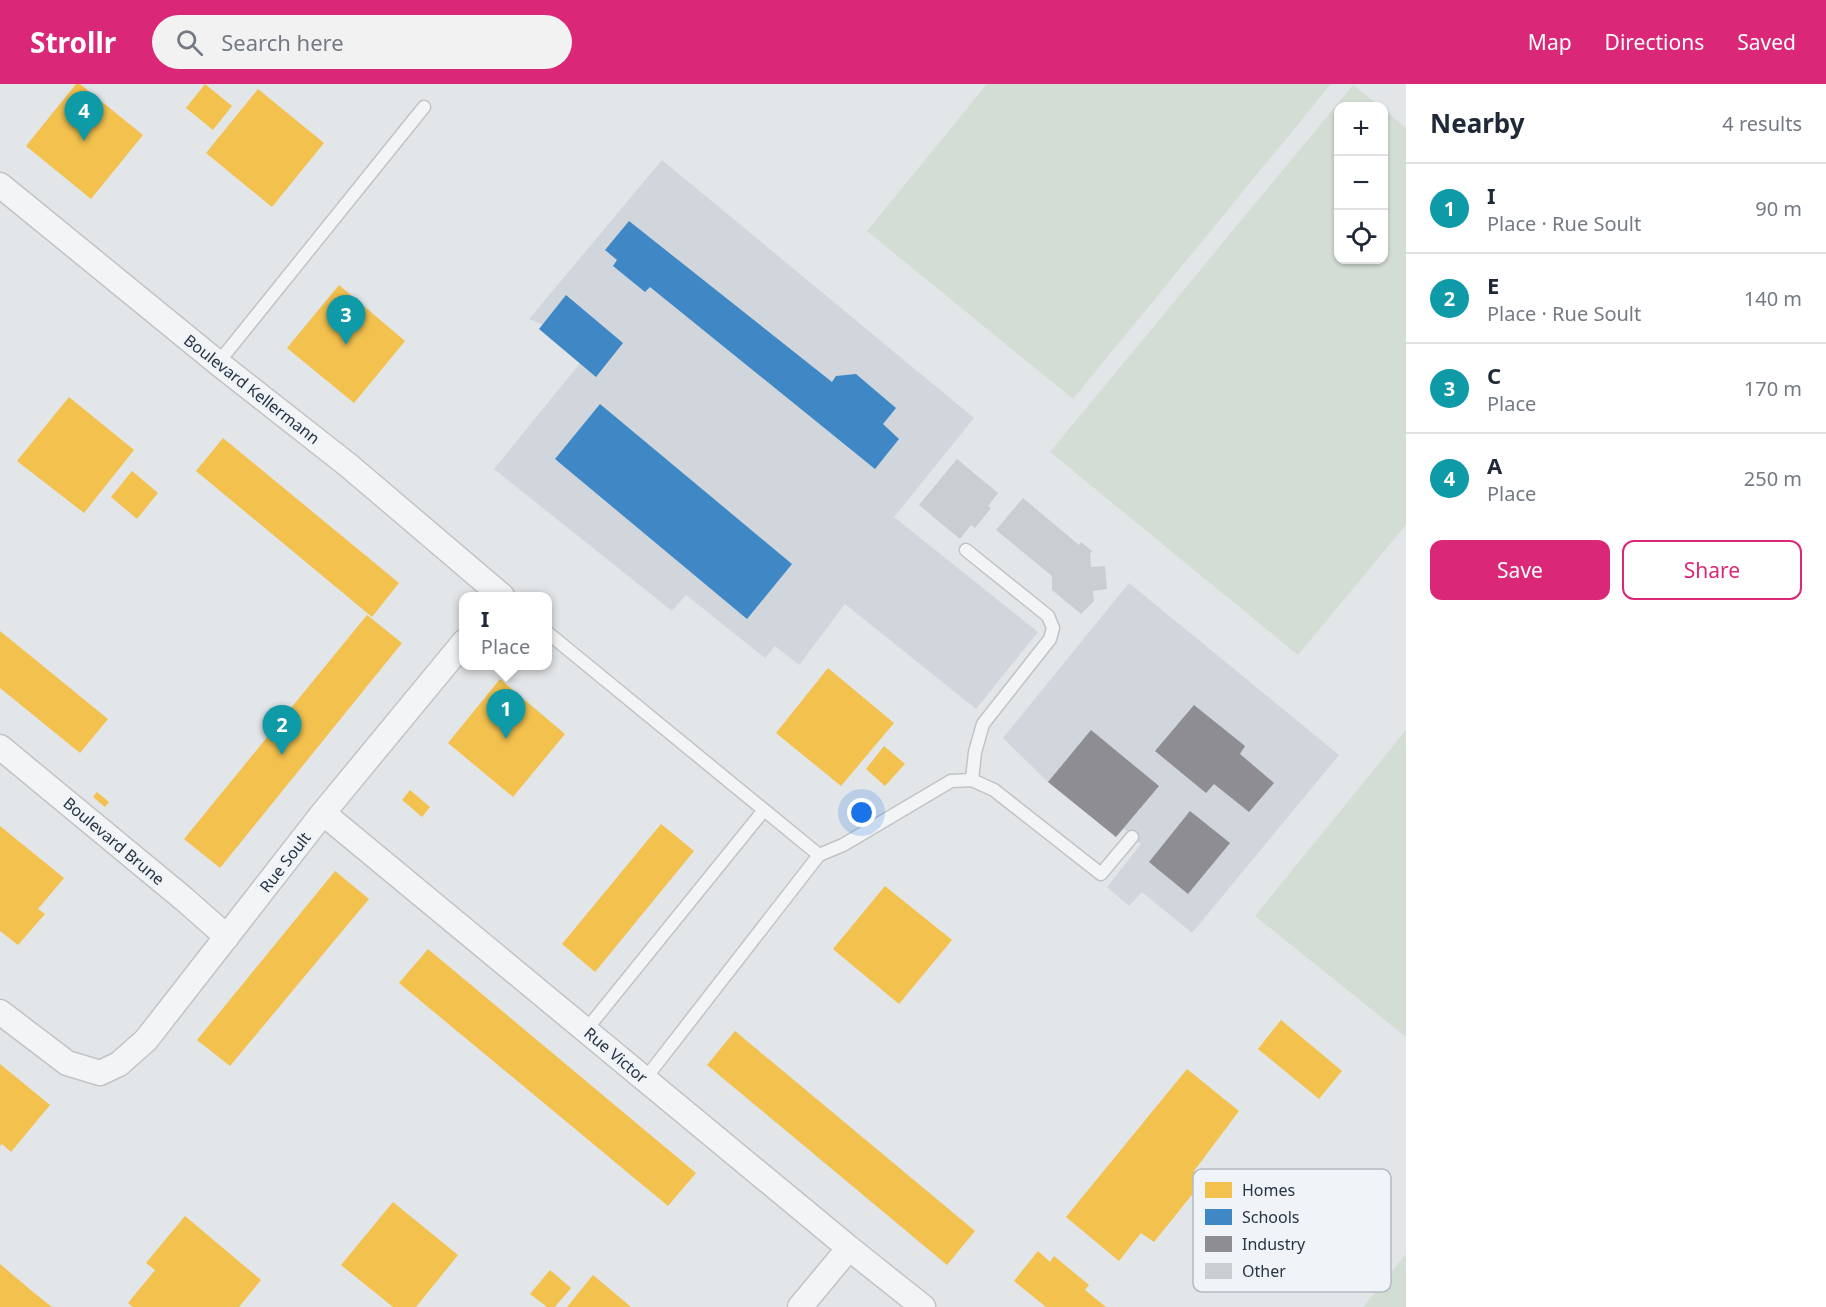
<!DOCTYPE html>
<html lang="en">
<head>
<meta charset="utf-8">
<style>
  :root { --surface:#fff; --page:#f2f2f3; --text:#1f2937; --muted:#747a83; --line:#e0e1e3; --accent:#db2777 }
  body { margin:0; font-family:"Noto Sans",sans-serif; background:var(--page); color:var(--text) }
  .controls { position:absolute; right:18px; top:18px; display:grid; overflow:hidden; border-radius:12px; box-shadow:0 2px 4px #0004 }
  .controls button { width:54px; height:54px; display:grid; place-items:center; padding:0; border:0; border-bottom:2px solid var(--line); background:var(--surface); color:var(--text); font:30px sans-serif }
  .you { position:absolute; left:862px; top:729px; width:21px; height:21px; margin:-15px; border:4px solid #fff; border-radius:50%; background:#1a73e8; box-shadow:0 0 0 9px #1a73e833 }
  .badge { display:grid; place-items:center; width:39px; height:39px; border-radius:50%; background:var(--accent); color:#fff; font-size:20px; font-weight:700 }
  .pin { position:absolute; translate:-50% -50px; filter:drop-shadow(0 2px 3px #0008) }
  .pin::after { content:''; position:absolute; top:32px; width:21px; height:18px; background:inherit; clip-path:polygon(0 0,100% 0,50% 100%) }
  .popup { position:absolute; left:459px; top:508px; width:93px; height:78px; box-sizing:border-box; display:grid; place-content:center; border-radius:12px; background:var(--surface); filter:drop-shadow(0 2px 4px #0005); font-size:20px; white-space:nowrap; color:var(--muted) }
  .popup b { font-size:22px; color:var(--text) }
  .popup::after { content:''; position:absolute; left:50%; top:100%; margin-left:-12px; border:12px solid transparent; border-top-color:var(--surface) }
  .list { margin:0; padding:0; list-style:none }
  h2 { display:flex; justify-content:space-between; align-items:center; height:78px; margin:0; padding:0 24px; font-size:26px }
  h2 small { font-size:20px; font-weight:400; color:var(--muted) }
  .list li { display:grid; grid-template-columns:39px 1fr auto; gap:18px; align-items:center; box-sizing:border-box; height:90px; padding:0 24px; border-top:2px solid var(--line) }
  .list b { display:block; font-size:22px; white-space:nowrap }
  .list p { margin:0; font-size:20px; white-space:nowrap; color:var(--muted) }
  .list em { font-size:20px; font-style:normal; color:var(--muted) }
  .actions { display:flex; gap:12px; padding:18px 24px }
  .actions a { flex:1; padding:14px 0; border:2px solid var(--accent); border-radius:12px; text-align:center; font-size:21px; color:var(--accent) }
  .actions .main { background:var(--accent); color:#fff }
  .icon { flex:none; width:33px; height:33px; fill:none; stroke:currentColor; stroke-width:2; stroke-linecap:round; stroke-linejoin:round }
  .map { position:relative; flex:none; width:1406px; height:1223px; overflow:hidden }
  header { display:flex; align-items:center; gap:36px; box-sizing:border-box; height:84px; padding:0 30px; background:var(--accent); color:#fff }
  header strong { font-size:28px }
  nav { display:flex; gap:33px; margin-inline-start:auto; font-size:21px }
  .search { width:420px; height:54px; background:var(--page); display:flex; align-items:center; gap:15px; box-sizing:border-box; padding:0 21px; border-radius:33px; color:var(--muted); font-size:22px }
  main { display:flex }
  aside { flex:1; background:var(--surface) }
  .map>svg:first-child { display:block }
  .built { fill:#d0d6dc }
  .green { fill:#d4ddd3 }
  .homes { fill:#f2c14e }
  .schools { fill:#3f88c5 }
  .industry { fill:#8d8d92 }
  .building { fill:#cbced1 }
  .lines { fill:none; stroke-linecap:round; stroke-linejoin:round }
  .lane-casing { stroke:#c1c4c6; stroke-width:15 }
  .street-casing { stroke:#c1c4c6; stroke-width:27 }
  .lane { stroke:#f3f4f5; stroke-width:12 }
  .street { stroke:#f3f4f5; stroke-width:24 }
  .labels { text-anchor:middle; stroke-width:6; stroke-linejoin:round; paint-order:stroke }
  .street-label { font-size:16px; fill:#273445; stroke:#f0f4f8 }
  .key { fill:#f0f4f8; stroke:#b4bac2; stroke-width:1.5 }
  .key-label { font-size:16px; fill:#273445 }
</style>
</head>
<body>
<header>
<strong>Strollr</strong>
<div class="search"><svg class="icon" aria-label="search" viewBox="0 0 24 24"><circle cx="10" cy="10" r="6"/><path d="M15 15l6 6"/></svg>Search here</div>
<nav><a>Map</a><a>Directions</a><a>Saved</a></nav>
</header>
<main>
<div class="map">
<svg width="1406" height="1223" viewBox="0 0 1406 1223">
  <rect width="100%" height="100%" fill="#e3e6e8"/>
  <!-- built -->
  <path class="built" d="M662 76 974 334 894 433 1038 548 976 625 845 520 799 581 775 562 765 574 686 511 672 527 494 385 594 262 529 235Z
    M1129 499 1339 671 1192 849 1142 808 1129 822 1107 803 1141 760 1124 745 1116 753 1048 698 1003 654Z"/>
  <!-- green -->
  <path class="green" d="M987 0H1331L1073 315 867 147Z
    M1353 1 1380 22H1338V176H1384V25L1406 44V441L1298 571 1050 368Z
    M1406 646V953L1255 832Z
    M1406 1170V1223H1363Z"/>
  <!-- homes -->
  <path class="homes" d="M76 0H80L143 51 91 115 26 62Z
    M205 0 232 22 213 46 186 24Z
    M258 5 324 59 272 123 206 69Z
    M339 201 405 257 354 319 287 264Z
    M69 313 134 366 84 429 17 377Z
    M223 354 399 499 372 533 196 387Z
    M132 387 158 409 137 435 111 413Z
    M367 531 402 559 220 784 184 755Z
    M0 547 108 635 80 669 0 604Z
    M828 584 894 639 841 702 776 649Z
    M500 595 565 650 513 713 448 659Z
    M884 662 905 680 885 702 866 685Z
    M410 706 430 723 422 733 402 716Z
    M97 708 109 718 105 723 93 713Z
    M661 740 694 767 595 888 562 860Z
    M0 742 64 794 38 825 45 830 18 861 0 847Z
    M335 787 369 815 230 982 197 956Z
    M885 802 952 856 899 920 833 865Z
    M428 865 696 1089 668 1122 399 899Z
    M1281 936 1342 987 1319 1015 1258 965Z
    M735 947 975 1147 947 1181 707 981Z
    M0 980 50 1021 11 1068 2 1060 0 1062Z
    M1187 985 1239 1027 1194 1087 1203 1097 1154 1158 1141 1149 1119 1177 1066 1133Z
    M393 1118 458 1171 416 1223H393L341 1181Z
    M185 1132 261 1196 239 1223H133L128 1219 155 1186 146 1179Z
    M1038 1167 1050 1178 1054 1172 1089 1201 1085 1206 1106 1223H1046L1014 1197Z
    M0 1180 33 1208 52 1223H0Z
    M550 1186 571 1204 555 1223H547L530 1210Z
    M593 1191 631 1223H567Z"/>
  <!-- schools -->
  <path class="schools" d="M629 137 832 298 836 292 856 290 896 324 883 340 899 355 875 385 650 203 645 208 613 182 617 176 605 166Z
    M566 211 623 259 596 293 539 245Z
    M600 320 792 480 747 535 555 375Z"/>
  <!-- industry -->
  <path class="industry" d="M1194 621 1245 662 1240 670 1274 699 1249 728 1214 700 1206 709 1155 667Z
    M1091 646 1159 702 1116 753 1048 698Z
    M1190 727 1230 759 1188 810 1149 778Z"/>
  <!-- building -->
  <path class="building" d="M957 375 998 409 988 422 991 424 975 444 971 441 960 455 919 421Z
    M1023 414 1079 461 1081 458 1092 467 1090 470 1091 483 1105 482 1107 505 1093 507 1094 517 1081 530 1052 506V492L996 446Z"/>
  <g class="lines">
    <defs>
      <path id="lane" d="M218 279 424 23
        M966 466 1048 532 1053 544 1050 555 983 640 975 668 972 696
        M548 549 819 771
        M586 946 764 726
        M645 995 819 771 843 761 951 697 972 696 994 706 1101 790 1132 753"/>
      <path id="street" d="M0 101 218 279 348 381 502 512
        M0 663 184 815 227 853
        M323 729 849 1164 800 1223
        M0 928 67 979 100 989 119 980 146 956 323 729 464 558
        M849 1164 923 1223"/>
    </defs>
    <!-- lane casing -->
    <use href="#lane" class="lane-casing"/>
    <!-- street casing -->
    <use href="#street" class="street-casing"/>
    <!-- lane -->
    <use href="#lane" class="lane"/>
    <!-- street -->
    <use href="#street" class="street"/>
  </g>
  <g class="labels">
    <!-- street labels -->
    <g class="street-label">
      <text transform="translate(252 305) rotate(38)" y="6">Boulevard Kellermann</text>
      <text transform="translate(114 757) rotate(40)" y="6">Boulevard Brune</text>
      <text transform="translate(285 778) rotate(-52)" y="6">Rue Soult</text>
      <text transform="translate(616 971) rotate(40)" y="6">Rue Victor</text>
    </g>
  </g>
  <!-- legend -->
  <rect x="1193" y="1085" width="198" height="123" rx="9" class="key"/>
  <rect x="1205" y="1098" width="27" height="16" fill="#f2c14e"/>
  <rect x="1205" y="1125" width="27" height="16" fill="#3f88c5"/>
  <rect x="1205" y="1152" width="27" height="16" fill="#8d8d92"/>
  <rect x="1205" y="1179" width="27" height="16" fill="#cbced1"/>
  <g class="key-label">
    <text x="1242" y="1112">Homes</text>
    <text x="1242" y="1139">Schools</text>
    <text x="1242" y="1166">Industry</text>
    <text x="1242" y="1193">Other</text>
  </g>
</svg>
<div class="controls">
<button>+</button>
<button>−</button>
<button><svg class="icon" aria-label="locate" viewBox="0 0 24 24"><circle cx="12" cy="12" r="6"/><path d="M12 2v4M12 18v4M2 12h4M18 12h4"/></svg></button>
</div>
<div class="you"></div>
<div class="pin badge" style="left:506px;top:655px;background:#0f9aa8">1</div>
<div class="popup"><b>I</b>Place</div>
<div class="pin badge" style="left:282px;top:671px;background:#0f9aa8">2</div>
<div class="pin badge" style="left:346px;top:261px;background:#0f9aa8">3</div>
<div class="pin badge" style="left:84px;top:57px;background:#0f9aa8">4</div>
</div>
<aside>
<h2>Nearby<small>4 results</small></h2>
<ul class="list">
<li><span class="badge" style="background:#0f9aa8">1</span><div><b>I</b><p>Place · Rue Soult</p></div><em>90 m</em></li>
<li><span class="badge" style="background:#0f9aa8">2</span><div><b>E</b><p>Place · Rue Soult</p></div><em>140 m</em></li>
<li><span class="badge" style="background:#0f9aa8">3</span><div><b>C</b><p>Place</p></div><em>170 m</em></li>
<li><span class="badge" style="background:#0f9aa8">4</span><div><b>A</b><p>Place</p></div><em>250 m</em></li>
</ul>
<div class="actions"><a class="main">Save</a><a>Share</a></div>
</aside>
</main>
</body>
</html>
